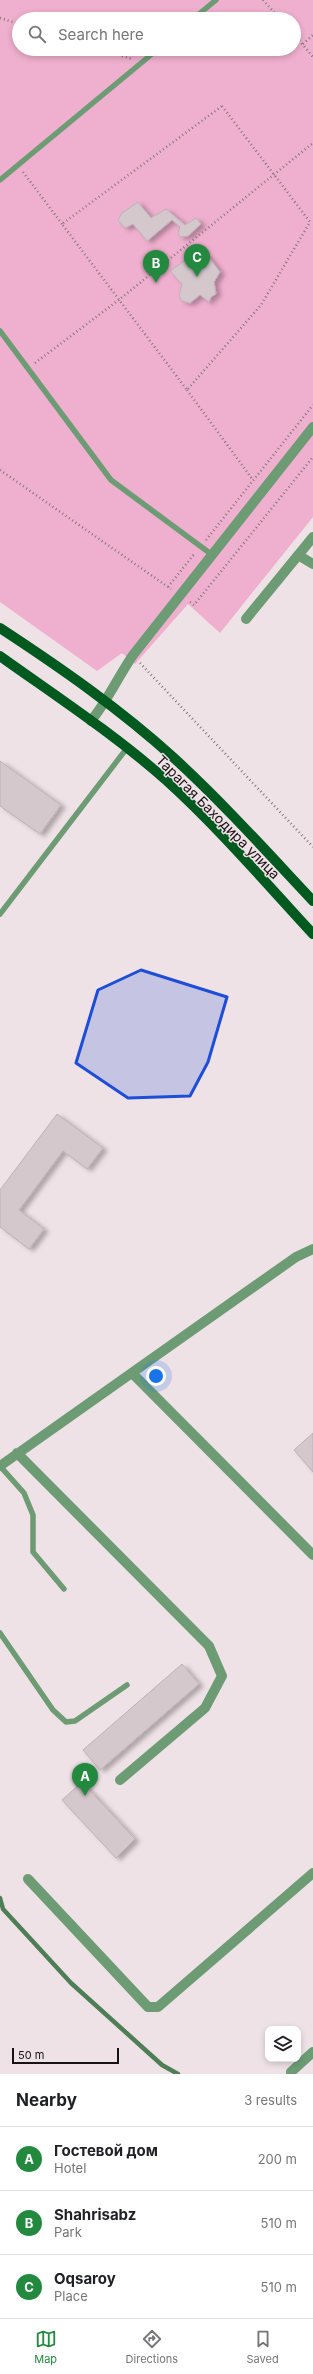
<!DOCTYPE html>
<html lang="en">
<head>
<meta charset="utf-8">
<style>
  :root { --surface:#fff; --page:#f2f2f2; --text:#202124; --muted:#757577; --line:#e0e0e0; --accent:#22893e }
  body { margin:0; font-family:Inter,sans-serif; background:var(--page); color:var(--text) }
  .controls { position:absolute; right:12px; bottom:12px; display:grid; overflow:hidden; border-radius:8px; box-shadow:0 2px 6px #0003 }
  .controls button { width:36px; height:36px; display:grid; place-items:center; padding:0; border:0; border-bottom:1px solid var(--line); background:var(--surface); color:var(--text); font:20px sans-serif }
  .scale { position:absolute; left:12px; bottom:10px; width:107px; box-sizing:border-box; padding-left:4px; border:2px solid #171214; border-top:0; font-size:11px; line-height:14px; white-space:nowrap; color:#171214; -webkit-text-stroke:3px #efe2e7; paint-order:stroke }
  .you { position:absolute; left:156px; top:1376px; width:14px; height:14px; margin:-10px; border:3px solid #fff; border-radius:50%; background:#1a73e8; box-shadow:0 0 0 6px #1a73e833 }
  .badge { display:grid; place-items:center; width:26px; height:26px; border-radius:50%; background:var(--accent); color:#fff; font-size:13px; font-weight:700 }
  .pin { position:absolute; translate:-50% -33px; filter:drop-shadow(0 1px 2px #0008) }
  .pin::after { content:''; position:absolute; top:21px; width:14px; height:12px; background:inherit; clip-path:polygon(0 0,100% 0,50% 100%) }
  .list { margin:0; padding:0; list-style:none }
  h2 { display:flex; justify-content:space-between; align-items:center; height:52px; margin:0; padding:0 16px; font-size:17px }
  h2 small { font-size:13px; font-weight:400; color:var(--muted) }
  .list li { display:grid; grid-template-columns:26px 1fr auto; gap:12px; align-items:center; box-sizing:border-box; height:64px; padding:0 16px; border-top:1px solid var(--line) }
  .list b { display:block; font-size:15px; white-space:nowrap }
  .list p { margin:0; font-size:13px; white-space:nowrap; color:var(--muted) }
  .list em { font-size:13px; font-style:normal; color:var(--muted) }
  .icon { flex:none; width:22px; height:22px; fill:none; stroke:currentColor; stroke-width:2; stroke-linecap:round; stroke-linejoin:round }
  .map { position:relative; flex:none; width:313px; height:2074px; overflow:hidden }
  .search { position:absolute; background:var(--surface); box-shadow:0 2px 6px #0003; left:12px; right:12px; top:12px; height:44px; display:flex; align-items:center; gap:10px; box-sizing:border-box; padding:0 14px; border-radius:22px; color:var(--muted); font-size:15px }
  .sheet { height:244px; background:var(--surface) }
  nav { display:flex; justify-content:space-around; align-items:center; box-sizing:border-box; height:56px; border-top:1px solid var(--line); background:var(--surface); font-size:11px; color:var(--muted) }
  nav a { display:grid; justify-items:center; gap:2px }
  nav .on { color:var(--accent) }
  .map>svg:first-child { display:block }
  .green { fill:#efafce; fill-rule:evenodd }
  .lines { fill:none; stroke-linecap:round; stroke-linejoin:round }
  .stream { stroke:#4e7e55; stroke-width:4.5 }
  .building { fill:#d4c8cd; stroke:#bdb1b7; filter:url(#shadow) }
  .path { stroke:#80777a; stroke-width:2.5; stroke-dasharray:1 3; stroke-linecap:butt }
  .lane { stroke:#6d9c74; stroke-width:5.5 }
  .street { stroke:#6d9c74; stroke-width:10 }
  .primary { stroke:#00591f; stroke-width:10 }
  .marked { fill:#1d4ed8; fill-opacity:0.2; stroke:#1d4ed8; stroke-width:3; stroke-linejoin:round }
  .labels { text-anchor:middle; stroke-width:3; stroke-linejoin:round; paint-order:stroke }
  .street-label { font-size:14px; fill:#171214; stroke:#efe2e7 }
</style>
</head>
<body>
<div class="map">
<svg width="313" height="2074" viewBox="0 0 313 2074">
  <defs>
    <filter id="shadow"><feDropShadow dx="4.5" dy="2.5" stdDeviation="2" flood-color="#0004"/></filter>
  </defs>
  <rect width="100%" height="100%" fill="#efe2e7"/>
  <!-- green -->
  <path class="green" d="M0 0H313V517L220 633 188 604 135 664 122 653 97 671 0 602ZM19 19H294V49H19Z"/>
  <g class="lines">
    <!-- stream -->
    <path class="stream" d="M0 1898 3 1909 71 1983 162 2065 178 2074"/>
  </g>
  <!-- building -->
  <path class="building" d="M138 202 151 218 166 209 185 225 196 218 201 224 188 236 180 237 178 233 180 227 172 220 147 241 133 224 125 228 118 220 122 213Z
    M198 251 208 256 220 272 214 282 216 294 211 297 209 302 200 295 190 303 182 301 179 296 182 284 170 271Z
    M0 761 61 805 40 834 0 806Z
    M57 1114 103 1148 87 1169 63 1151 19 1210 44 1229 29 1249 0 1227V1190Z
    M313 1433V1472L294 1450Z
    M182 1664 199 1684 100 1770 83 1750Z
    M82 1782 135 1839 116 1858 62 1800Z"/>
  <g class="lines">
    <!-- path -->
    <path class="path" d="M263 0 280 19
      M0 18 19 24
      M294 34 313 57
      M303 44 313 35
      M99 49 132 59
      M222 106 310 222 261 305 187 390 62 224Z
      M23 172 62 224
      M35 363 120 299 313 143
      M187 390 253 480
      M0 470 171 589
      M206 540 313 405
      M168 587 195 553
      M190 602 194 605 313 457
      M140 663 313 847"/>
    <!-- lane -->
    <path class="lane" d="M193 19 216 0
      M0 180 158 49
      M0 331 111 480 211 554
      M0 914 127 748
      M0 1466 24 1493 33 1515V1552L64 1589
      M0 1633 53 1710 66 1722 75 1721 127 1685"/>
    <!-- street -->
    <path class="street" d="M298 555 313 564
      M246 619 313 537
      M91 721C108 700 118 677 133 655L313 427
      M132 1373 313 1555
      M17 1453 209 1646 222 1676 205 1708 120 1780
      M0 1466 296 1257 313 1249
      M28 1879 148 2007H158L313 1873
      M291 2072 313 2052"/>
    <!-- primary -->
    <path class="primary" d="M0 628C61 668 120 709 174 758 223 803 268 853 313 901
      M0 656C56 696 114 734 166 780 218 827 265 882 313 934"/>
  </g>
  <!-- marked area -->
  <path class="marked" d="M141 970 227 997 208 1062 190 1096 128 1098 76 1063 98 990Z"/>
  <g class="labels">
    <!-- street labels -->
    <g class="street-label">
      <text transform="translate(218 817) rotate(45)" y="5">Тарагая Баходира улица</text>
    </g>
  </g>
</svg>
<div class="controls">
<button><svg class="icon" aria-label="layers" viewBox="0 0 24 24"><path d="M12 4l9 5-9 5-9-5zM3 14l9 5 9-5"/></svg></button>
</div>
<div class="scale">50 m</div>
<div class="you"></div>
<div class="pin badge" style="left:85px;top:1796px">A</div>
<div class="pin badge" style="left:156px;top:283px">B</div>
<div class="pin badge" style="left:197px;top:277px">C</div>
<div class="search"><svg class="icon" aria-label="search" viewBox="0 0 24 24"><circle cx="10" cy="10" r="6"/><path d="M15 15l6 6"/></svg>Search here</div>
</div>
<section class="sheet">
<h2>Nearby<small>3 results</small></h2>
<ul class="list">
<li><span class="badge">A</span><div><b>Гостевой дом</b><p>Hotel</p></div><em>200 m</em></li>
<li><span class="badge">B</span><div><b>Shahrisabz</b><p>Park</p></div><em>510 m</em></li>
<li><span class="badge">C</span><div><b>Oqsaroy</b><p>Place</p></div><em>510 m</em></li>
</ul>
</section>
<nav>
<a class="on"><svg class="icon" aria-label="map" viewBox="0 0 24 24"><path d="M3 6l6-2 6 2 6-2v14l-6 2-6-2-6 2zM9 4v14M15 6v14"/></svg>Map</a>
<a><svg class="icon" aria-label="directions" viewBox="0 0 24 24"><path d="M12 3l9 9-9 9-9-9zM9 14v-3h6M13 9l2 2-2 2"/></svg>Directions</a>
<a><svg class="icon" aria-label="saved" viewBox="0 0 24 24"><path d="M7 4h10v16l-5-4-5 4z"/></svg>Saved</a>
</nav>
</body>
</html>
